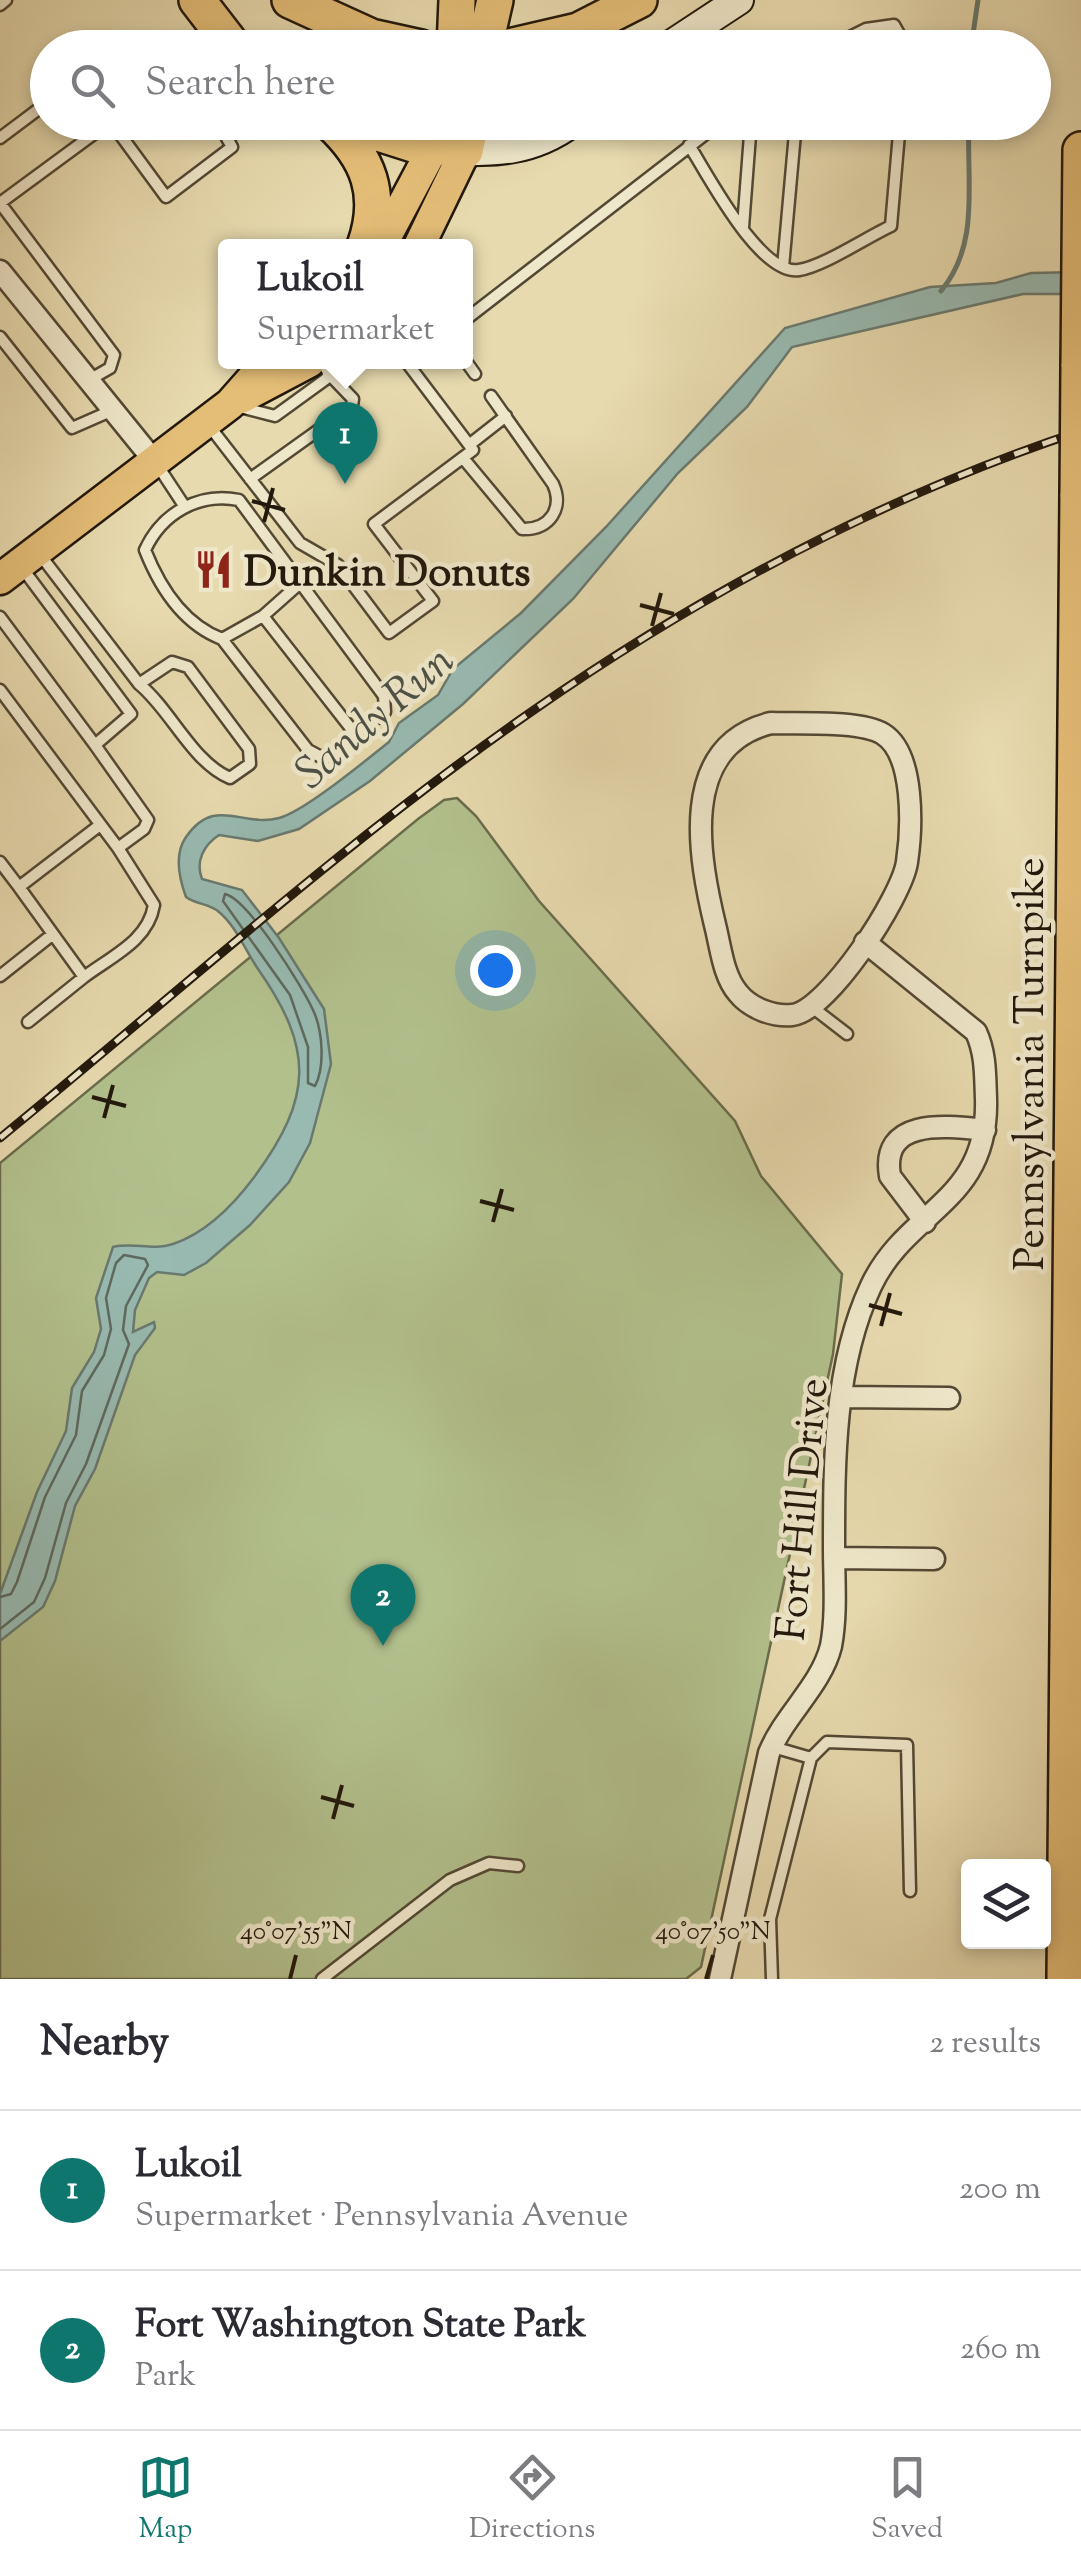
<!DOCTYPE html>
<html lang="en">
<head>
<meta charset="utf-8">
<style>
  :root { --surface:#fff; --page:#f2f2f3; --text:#2b2b33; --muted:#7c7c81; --line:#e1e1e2; --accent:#0f766e }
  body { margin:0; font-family:"Sorts Mill Goudy",serif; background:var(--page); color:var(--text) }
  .controls { position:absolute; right:30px; bottom:30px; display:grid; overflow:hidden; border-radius:10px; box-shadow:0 5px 15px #0003 }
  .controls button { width:90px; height:90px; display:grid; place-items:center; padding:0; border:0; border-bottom:2px solid var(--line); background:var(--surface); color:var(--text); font:50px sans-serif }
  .you { position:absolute; left:495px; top:970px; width:35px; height:35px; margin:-25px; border:8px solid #fff; border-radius:50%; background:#1a73e8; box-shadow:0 0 0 15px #1a73e833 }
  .badge { display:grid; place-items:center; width:65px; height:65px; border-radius:50%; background:var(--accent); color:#fff; font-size:32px; font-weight:700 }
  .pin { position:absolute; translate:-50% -82px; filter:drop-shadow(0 2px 5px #0008) }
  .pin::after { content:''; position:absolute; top:52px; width:35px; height:30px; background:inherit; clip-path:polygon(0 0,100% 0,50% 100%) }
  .popup { position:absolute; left:218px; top:239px; width:255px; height:130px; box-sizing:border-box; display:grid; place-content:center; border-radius:10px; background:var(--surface); filter:drop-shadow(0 2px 8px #0005); font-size:32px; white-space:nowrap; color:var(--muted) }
  .popup b { font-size:38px; color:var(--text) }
  .popup::after { content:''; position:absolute; left:50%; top:100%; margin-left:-20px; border:20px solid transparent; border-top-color:var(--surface) }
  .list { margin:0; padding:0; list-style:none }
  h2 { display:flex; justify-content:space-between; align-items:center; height:130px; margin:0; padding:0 40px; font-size:42px }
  h2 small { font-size:32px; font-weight:400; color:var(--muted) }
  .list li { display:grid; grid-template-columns:65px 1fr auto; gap:30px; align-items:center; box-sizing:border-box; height:160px; padding:0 40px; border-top:2px solid var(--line) }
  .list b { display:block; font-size:38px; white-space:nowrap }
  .list p { margin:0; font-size:32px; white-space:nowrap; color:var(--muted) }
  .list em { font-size:32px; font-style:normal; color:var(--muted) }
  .icon { flex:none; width:55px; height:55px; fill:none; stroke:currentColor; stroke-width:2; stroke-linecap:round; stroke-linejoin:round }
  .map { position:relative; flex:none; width:1081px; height:1979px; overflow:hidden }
  .search { position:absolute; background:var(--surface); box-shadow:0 5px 15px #0003; left:30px; right:30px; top:30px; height:110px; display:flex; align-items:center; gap:25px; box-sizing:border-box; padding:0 35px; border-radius:55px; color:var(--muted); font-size:38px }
  .sheet { height:450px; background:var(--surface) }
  nav { display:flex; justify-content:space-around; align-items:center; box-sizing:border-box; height:140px; border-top:2px solid var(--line); background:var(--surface); font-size:28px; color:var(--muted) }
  nav a { display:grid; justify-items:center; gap:5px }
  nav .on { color:var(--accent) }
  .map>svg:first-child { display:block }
  .green { fill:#b2c08c; stroke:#6a6c4c; stroke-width:2.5 }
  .water { fill:#98bab1; stroke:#69796f; stroke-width:2.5 }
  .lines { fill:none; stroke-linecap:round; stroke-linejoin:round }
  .shore { stroke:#5d695e; stroke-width:2.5 }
  .stream { stroke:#69796f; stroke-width:5 }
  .service-casing { stroke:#534834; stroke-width:15 }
  .minor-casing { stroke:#534834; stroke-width:25 }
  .secondary-casing { stroke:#22180c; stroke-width:32 }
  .primary-casing { stroke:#22180c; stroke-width:35 }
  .motorway-casing { stroke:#22180c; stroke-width:40 }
  .service { stroke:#efe7ca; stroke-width:10 }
  .minor { stroke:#efe7ca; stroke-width:20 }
  .secondary { stroke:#efe7ca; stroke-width:28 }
  .primary { stroke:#e4bd77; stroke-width:30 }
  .motorway { stroke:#e4bd77; stroke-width:35 }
  .rail-casing { stroke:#22180c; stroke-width:9 }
  .rail { stroke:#efe7ca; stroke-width:5; stroke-dasharray:15; stroke-linecap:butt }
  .motorway-bridge-casing { stroke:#22180c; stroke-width:40; stroke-linecap:butt }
  .motorway-bridge { stroke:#e4bd77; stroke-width:35 }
  .ticks { fill:none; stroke:#22180c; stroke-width:4 }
  .labels { text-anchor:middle; stroke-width:9; stroke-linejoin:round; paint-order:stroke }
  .poi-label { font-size:42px; font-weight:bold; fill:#22180c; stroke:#efe7ca; text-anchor:start }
  .street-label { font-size:42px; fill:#22180c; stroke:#efe7ca }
  .water-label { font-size:45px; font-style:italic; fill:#4b5146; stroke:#efe7ca }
  .ticks-label { font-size:25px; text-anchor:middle; fill:#22180c; stroke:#efe7ca; stroke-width:9; stroke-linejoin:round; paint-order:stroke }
</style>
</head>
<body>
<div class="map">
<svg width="1081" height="1979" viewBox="0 0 1081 1979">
  <rect width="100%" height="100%" fill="#e7daae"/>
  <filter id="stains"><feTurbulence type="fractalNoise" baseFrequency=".002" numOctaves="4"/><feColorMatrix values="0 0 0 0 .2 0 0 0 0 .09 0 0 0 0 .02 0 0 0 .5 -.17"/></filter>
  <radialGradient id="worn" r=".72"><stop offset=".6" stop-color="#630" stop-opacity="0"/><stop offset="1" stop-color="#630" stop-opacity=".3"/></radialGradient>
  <!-- green -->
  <path class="green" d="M457 798 476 816 539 901 735 1121 761 1176 842 1274 833 1354 701 1967 686 1979H0V1163L418 819 444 800Z"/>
  <!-- water -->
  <path class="water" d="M1081 272V294H1023L792 347 747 407 678 473 573 599 463 704 370 781 299 829 258 841 219 835C204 845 195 861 202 879L242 890 279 938 324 1009 331 1064 310 1143 289 1182 250 1225 206 1263 184 1275 157 1272 149 1278 135 1310 133 1332 154 1322 155 1328 135 1355 95 1469 75 1506 55 1581 43 1607 0 1641V1594L37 1492 66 1431 72 1388 94 1352 101 1329 96 1298 113 1247C134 1242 152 1251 173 1244 206 1233 235 1203 255 1176 313 1097 314 1049 258 969 245 950 236 926 219 912 209 903 197 905 186 897 179 878 174 854 186 837 215 795 242 828 279 818 304 812 366 760 389 742L399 723 438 695 453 669 521 613 606 527 785 328 930 287 996 283 1031 273Z"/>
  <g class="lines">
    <!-- shore -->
    <path class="shore" d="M225 894C248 899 302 986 313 1010 323 1031 325 1067 315 1086L308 1083V1047L290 995 223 901Z
      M0 1597 11 1594 17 1582 45 1497 76 1435 82 1391 104 1355 111 1329 106 1298 116 1263 124 1255 145 1259 148 1265 126 1306 123 1330 129 1344 86 1464 66 1503 45 1578 34 1602 0 1629"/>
    <!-- stream -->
    <path class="stream" d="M971 48 978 0
      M941 291C981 243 966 181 969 122"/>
    <defs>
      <path id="service" d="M0 5 6 0
        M119 48 132 38
        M828 48 866 29 894 25 907 48
        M111 122 166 197 232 147 218 122
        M0 138 48 102
        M689 145C708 175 760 276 799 270 824 266 867 237 891 226L900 122
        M743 227 751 122
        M783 267 796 122
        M465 320 721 122
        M0 337 72 428 113 410
        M465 360 475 374
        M89 380 110 368 114 355 0 203 110 122
        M240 407 275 416 326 379 329 374 322 362
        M207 423 300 543 338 565 389 633 433 601 374 524 473 450 408 364 411 362
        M469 445 506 416
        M463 458 522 529C550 530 564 508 553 484L491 396
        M158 466 185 507
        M250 479 352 406 353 399 329 374
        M38 552 139 684C171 710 192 762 230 778L250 764 249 749 188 667 172 662 139 684
        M263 616 356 735
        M0 617 95 745 131 714 23 569
        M222 639 308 750 323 758 385 712 384 696 239 500C199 492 162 513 145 550 160 588 183 624 222 639L263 616 299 584
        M0 690 118 848 144 829 148 820 95 745
        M0 862 19 887 100 825
        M19 887 84 977C112 956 148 941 154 905L118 848
        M0 976 53 934
        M812 1007 847 1034
        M28 1022 84 977
        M773 1747 811 1758
        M322 1979 450 1880 489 1863 518 1866
        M772 1979 770 1919 811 1758 827 1742 907 1745 910 1891"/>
      <path id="minor" d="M0 271 155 462
        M771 723C798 724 861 720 883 734 915 754 912 828 907 862 902 897 828 1011 792 1015 773 1017 750 1008 738 993 724 977 721 950 716 929 699 859 677 746 771 723Z
        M925 1222 890 1176C880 1117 947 1126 985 1130
        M842 1397 949 1398
        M834 1558 934 1559
        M720 1979 769 1753C785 1714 821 1686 831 1646 837 1614 834 1580 834 1547 834 1461 834 1365 871 1286 907 1209 989 1203 986 1099 985 1075 986 1054 976 1032L865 942"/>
      <path id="secondary" d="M666 48 739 0
        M449 151C497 152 532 152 573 122"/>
      <path id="primary" d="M381 246 432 150
        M419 246 465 151
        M241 398 309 362
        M0 579 230 404 267 362"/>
      <path id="motorway" d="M197 0 234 48
        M290 0 371 37 421 48
        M455 48 457 0
        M484 48 495 0
        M505 48 578 31 639 0
        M330 122C369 158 383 195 365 246
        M344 122 432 150 441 122
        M465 151 471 122
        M1079 367 1081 150
        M1065 1979 1078 494"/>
    </defs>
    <!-- service casing -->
    <use href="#service" class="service-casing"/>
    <!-- minor casing -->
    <use href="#minor" class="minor-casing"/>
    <!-- secondary casing -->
    <use href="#secondary" class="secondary-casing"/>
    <!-- primary casing -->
    <use href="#primary" class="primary-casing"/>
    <!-- motorway casing -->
    <use href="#motorway" class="motorway-casing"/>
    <!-- service -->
    <use href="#service" class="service"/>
    <!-- minor -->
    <use href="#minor" class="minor"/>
    <!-- secondary -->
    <use href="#secondary" class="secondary"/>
    <!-- primary -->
    <use href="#primary" class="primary"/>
    <!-- motorway -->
    <use href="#motorway" class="motorway"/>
    <defs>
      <path id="rail" d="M0 1138C175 995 345 841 531 712 699 595 886 495 1081 431"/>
    </defs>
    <!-- rail casing -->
    <use href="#rail" class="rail-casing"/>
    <!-- rail -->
    <use href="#rail" class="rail"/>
    <defs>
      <path id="motorway-bridge" d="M1078 494 1079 367"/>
    </defs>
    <!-- motorway-bridge casing -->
    <use href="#motorway-bridge" class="motorway-bridge-casing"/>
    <!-- motorway-bridge -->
    <use href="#motorway-bridge" class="motorway-bridge"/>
  </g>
  <!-- ticks -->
  <path class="ticks" d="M252 501 285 510M264 522 273 488M640 605 674 614M652 626 661 593M92 1097 126 1106M104 1118 113 1085M480 1201 514 1210M493 1222 502 1189M869 1305 902 1314M881 1326 890 1293M321 1797 354 1806M333 1819 342 1785M290 1979 296 1955M706 1979 713 1955"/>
  <!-- icons -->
  <defs>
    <symbol id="restaurant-bare" viewBox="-9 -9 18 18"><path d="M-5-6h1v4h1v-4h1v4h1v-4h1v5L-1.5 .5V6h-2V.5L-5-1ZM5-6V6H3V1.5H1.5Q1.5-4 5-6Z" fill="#8f2418" stroke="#efe7ca" stroke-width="2.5" paint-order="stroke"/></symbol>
  </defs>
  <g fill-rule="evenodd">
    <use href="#restaurant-bare" x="186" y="542" width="55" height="55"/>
  </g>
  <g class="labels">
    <!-- poi labels -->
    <g class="poi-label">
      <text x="244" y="585">Dunkin Donuts</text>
    </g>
    <!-- street labels -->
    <g class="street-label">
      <text transform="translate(1028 1064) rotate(-90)" y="15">Pennsylvania Turnpike</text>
      <text transform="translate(800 1509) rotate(-85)" y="15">Fort Hill Drive</text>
    </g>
    <!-- water labels -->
    <g class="water-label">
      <text transform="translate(373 715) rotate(-41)" y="16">Sandy Run</text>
    </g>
  </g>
  <g class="ticks-label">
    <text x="296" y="1939">40°07'55"N</text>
    <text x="713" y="1939">40°07'50"N</text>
  </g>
  <rect width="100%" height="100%" filter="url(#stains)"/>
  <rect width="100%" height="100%" fill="url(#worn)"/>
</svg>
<div class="controls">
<button><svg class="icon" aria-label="layers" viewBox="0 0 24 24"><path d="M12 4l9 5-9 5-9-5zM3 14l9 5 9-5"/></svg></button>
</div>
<div class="you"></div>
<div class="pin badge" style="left:345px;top:484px">1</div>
<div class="popup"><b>Lukoil</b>Supermarket</div>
<div class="pin badge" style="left:383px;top:1646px">2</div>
<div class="search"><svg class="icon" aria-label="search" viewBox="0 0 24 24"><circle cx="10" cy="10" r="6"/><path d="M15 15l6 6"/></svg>Search here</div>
</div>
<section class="sheet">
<h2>Nearby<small>2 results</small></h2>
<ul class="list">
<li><span class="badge">1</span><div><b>Lukoil</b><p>Supermarket · Pennsylvania Avenue</p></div><em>200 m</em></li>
<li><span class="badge">2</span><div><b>Fort Washington State Park</b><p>Park</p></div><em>260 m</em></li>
</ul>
</section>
<nav>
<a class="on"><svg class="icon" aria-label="map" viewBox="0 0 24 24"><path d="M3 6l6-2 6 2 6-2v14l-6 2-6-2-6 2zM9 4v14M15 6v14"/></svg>Map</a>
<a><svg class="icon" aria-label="directions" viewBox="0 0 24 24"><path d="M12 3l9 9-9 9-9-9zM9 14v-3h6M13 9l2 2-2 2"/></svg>Directions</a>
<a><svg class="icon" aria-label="saved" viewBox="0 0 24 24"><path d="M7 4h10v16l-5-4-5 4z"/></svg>Saved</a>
</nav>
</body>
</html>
